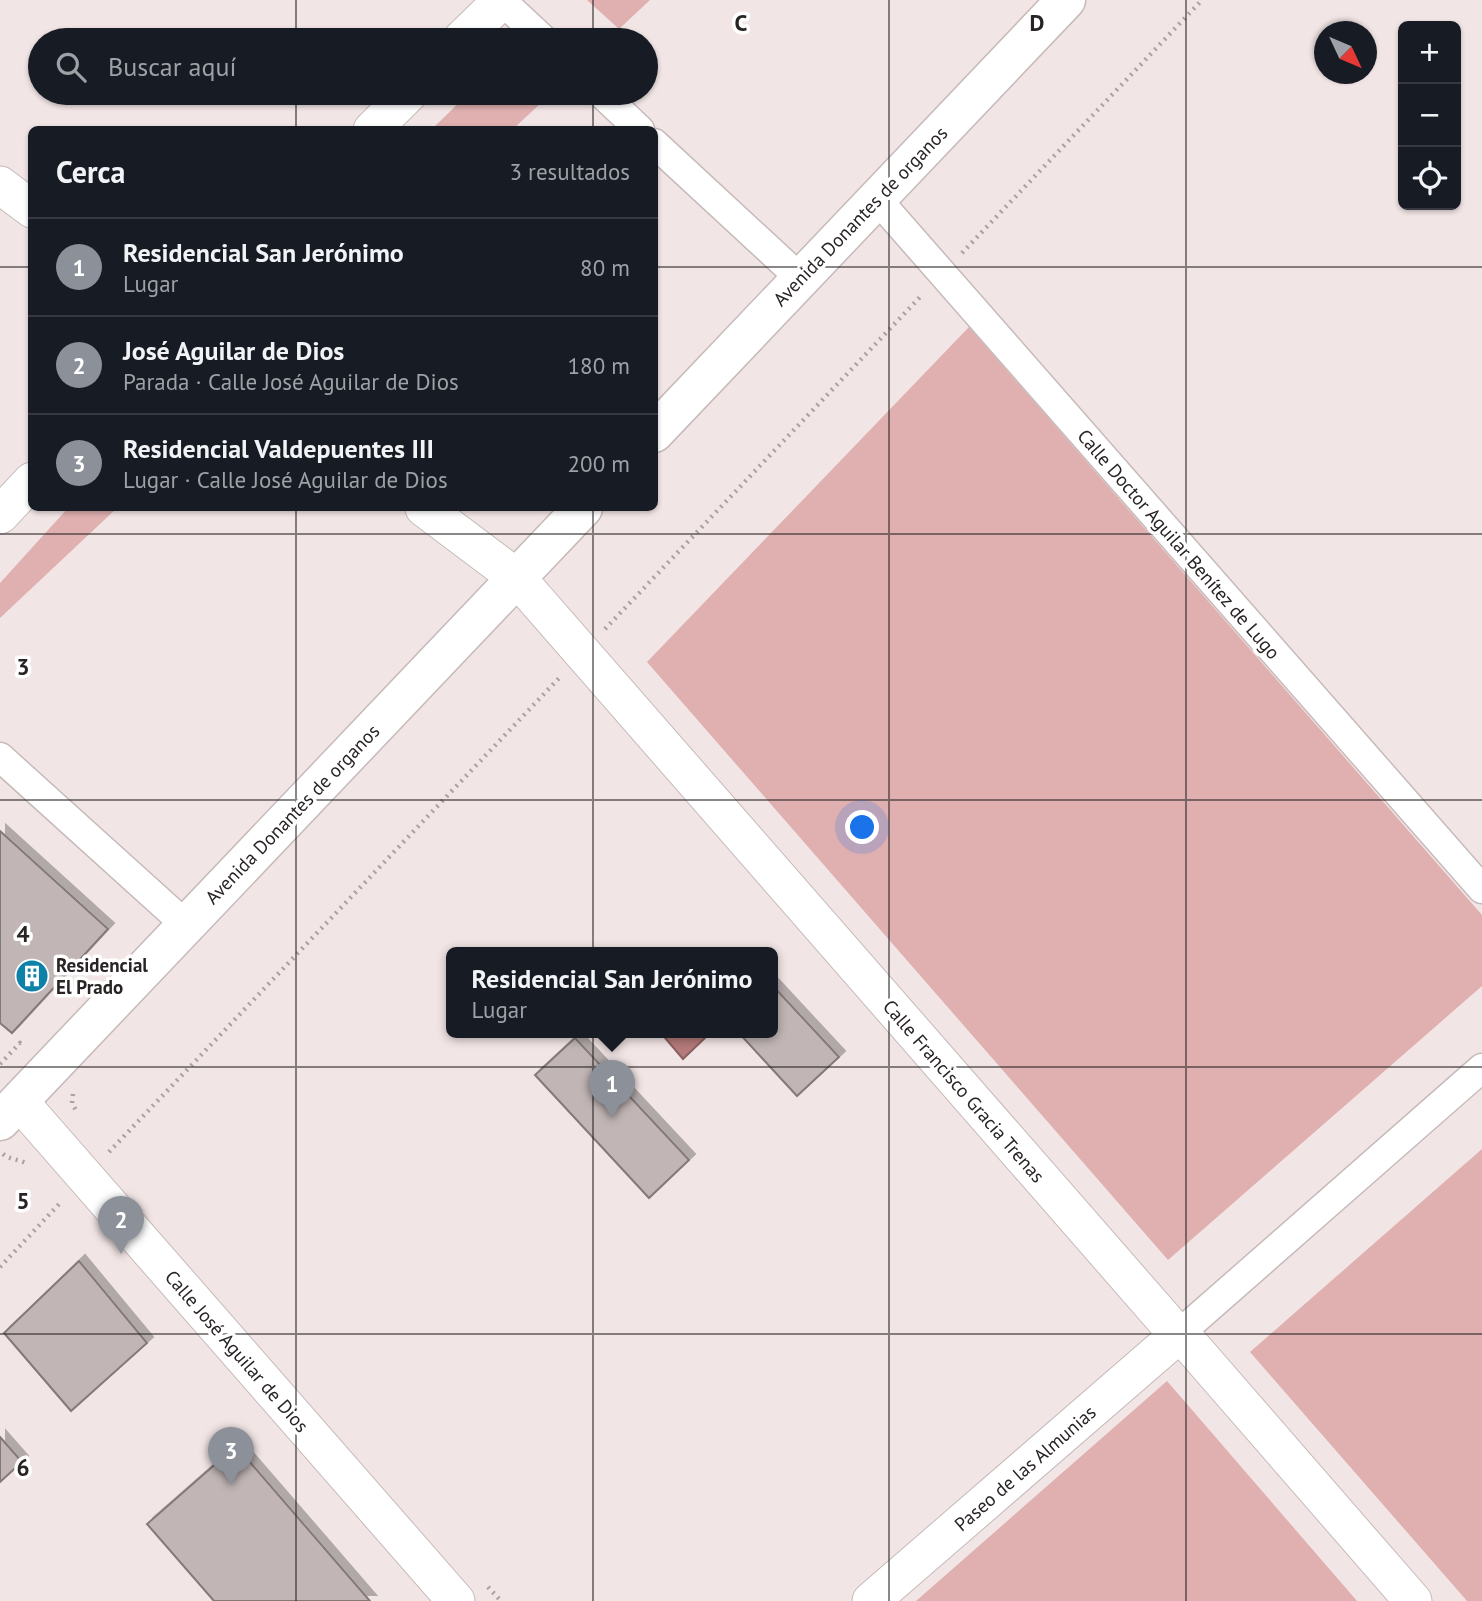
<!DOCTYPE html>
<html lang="es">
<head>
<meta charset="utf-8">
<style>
  :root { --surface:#171b24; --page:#20242c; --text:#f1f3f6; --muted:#9ea1a6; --line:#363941; --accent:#8c9099 }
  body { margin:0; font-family:"PT Sans",sans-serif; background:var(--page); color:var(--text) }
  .controls { position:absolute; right:21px; top:21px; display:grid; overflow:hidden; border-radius:10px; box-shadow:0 2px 5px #0004 }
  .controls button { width:63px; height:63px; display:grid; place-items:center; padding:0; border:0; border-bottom:2px solid var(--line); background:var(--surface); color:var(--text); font:35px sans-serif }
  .compass { position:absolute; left:1314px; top:21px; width:63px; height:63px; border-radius:50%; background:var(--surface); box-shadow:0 2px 5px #0004; rotate:134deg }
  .you { position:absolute; left:863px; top:828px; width:24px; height:24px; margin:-18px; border:5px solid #fff; border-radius:50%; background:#1a73e8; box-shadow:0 0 0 10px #1a73e833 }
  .badge { display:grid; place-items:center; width:46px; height:46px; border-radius:50%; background:var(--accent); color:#fff; font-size:23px; font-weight:700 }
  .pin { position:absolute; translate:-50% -58px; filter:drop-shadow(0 2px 4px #0008) }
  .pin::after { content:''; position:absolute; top:37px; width:24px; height:21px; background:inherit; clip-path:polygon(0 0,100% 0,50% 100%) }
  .popup { position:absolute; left:446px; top:947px; width:332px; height:91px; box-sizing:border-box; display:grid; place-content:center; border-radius:10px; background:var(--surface); filter:drop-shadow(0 2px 5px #0005); font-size:23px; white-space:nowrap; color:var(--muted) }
  .popup b { font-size:26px; color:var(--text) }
  .popup::after { content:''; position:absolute; left:50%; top:100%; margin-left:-14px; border:14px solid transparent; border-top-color:var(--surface) }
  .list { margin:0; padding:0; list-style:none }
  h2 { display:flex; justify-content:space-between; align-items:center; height:91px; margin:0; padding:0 28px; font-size:30px }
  h2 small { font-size:23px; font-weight:400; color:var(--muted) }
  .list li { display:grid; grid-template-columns:46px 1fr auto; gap:21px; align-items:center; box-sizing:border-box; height:98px; padding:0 28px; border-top:2px solid var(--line) }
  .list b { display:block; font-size:26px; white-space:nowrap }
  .list p { margin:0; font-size:23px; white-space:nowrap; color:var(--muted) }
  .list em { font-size:23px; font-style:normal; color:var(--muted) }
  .icon { flex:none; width:38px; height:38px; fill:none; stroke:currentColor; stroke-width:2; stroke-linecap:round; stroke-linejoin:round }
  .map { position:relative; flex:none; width:1482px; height:1601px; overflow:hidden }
  .search { position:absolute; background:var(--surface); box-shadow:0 2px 5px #0004; left:28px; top:28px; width:630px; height:77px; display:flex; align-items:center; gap:18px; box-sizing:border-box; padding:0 24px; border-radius:38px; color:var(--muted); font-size:26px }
  .panel { position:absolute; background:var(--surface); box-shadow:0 2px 5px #0004; left:28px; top:126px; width:630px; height:385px; border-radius:10px }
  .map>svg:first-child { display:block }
  .green { fill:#e0b0b0 }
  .water { fill:#b57a7b; stroke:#8b6061; stroke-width:2 }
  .building { fill:#c1b5b5; stroke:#847979; stroke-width:2; filter:url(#shadow) }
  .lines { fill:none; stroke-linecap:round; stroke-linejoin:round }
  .pedestrian-casing { stroke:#c6baba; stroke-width:31 }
  .minor-casing { stroke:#c6baba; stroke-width:39 }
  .tertiary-casing { stroke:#c6baba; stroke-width:41 }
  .path { stroke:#aba1a1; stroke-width:4.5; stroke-dasharray:2 5; stroke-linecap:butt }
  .pedestrian { stroke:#fff; stroke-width:28 }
  .minor { stroke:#fff; stroke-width:37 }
  .tertiary { stroke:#fff; stroke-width:38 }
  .grid { fill:none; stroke:#292424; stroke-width:2; stroke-opacity:0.55 }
  .labels { text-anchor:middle; stroke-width:7; stroke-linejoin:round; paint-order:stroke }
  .street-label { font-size:19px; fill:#292424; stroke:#fff }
  .poi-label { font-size:19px; font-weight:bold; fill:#292424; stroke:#fff; text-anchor:start }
  .grid-label { font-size:23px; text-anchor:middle; font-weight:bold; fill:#292424; stroke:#fff; stroke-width:7; stroke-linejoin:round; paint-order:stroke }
</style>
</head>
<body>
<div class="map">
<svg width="1482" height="1601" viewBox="0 0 1482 1601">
  <defs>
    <filter id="shadow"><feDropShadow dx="6" dy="-6" stdDeviation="0" flood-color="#0004"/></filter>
  </defs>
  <rect width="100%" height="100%" fill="#f2e5e5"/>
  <!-- green -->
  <path class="green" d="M587 0H650L619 29Z
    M469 93H527L540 104 513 129H432Z
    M969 327 1482 915V986L1168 1260 647 662Z
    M68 508H117L0 618V583Z
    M1482 1149V1601H1467L1250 1352Z
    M1167 1381 1357 1601H916Z"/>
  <!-- water -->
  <path class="water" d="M660 1032H700L705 1038 683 1059Z"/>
  <!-- building -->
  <path class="building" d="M0 831 108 929 12 1033 0 1023Z
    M773 986 839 1057 797 1096 738 1032H773Z
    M575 1038 689 1160 649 1198 535 1075Z
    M79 1261 147 1343 71 1411 4 1333Z
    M0 1437 22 1462 0 1482Z
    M236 1446 370 1601H214L147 1524Z"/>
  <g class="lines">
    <defs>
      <path id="pedestrian" d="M501 0 544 40
        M601 93 640 130
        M654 143 801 279
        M877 199 1482 889
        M0 757 186 925
        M1180 1333 1482 1068"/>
      <path id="minor" d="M461 40 502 0
        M372 130 409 93
        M0 185 32 209
        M424 508 517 578 1178 1335 1180 1333 1413 1601
        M0 515 32 481
        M19 1101 456 1601
        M871 1601 1178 1335"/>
      <path id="tertiary" d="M654 433 1066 0
        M0 1121 583 508"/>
    </defs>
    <!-- pedestrian casing -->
    <use href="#pedestrian" class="pedestrian-casing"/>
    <!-- minor casing -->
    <use href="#minor" class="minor-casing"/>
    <!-- tertiary casing -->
    <use href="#tertiary" class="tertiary-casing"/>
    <!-- path -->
    <path class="path" d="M962 253 1202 0
      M605 629 922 295
      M0 1064 20 1043 24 1047
      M73 1094 72 1103 77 1112
      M109 1152 561 676
      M3 1154C10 1160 19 1159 27 1164
      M0 1267 62 1201
      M488 1587 501 1601"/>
    <!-- pedestrian -->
    <use href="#pedestrian" class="pedestrian"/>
    <!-- minor -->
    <use href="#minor" class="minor"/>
    <!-- tertiary -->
    <use href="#tertiary" class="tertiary"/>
  </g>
  <!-- grid -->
  <path class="grid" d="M296 0V40M593 0V40M889 0V1601M1186 0V1601M296 93V130M593 93V130M0 267H32M654 267H1482M296 508V1601M593 508V1601M0 534H1482M0 800H1482M0 1067H1482M0 1334H1482"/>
  <!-- icons -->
  <defs>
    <symbol id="building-disc" viewBox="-11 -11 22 22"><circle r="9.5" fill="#0d81a8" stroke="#fff"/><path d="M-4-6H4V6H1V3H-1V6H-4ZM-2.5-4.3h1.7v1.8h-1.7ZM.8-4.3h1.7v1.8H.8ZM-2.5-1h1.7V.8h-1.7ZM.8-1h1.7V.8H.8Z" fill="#fff"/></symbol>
  </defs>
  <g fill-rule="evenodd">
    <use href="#building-disc" x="13" y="957" width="38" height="38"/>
  </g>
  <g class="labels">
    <!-- street labels -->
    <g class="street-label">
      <text transform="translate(860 216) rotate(-46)" y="7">Avenida Donantes de organos</text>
      <text transform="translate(1179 544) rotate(49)" y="7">Calle Doctor Aguilar Benítez de Lugo</text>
      <text transform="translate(292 814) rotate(-46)" y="7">Avenida Donantes de organos</text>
      <text transform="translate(964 1091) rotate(49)" y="7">Calle Francisco Gracia Trenas</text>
      <text transform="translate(237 1351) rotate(49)" y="7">Calle José Aguilar de Dios</text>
      <text transform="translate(1025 1468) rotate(-41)" y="7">Paseo de las Almunias</text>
    </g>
    <!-- poi labels -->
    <g class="poi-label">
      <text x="56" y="972">Residencial<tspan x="56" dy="22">El Prado</tspan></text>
    </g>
  </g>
  <g class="grid-label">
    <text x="741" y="31">C</text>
    <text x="1037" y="31">D</text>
    <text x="23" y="675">3</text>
    <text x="23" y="942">4</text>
    <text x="23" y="1209">5</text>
    <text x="23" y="1476">6</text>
  </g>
</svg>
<div class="controls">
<button>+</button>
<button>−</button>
<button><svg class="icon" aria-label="locate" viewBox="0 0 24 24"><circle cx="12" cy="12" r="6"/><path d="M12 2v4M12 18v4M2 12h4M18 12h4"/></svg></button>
</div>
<svg class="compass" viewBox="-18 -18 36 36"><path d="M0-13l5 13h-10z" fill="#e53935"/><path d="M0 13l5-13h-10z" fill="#9ea1a6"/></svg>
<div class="you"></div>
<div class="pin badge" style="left:612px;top:1118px">1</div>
<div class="popup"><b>Residencial San Jerónimo</b>Lugar</div>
<div class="pin badge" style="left:121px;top:1254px">2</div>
<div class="pin badge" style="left:231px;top:1485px">3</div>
<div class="search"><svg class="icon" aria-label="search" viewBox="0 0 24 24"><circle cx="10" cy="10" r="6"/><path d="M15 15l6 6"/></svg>Buscar aquí</div>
<section class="panel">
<h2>Cerca<small>3 resultados</small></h2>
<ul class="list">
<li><span class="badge">1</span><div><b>Residencial San Jerónimo</b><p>Lugar</p></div><em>80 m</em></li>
<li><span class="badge">2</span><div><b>José Aguilar de Dios</b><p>Parada · Calle José Aguilar de Dios</p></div><em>180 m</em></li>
<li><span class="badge">3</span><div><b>Residencial Valdepuentes III</b><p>Lugar · Calle José Aguilar de Dios</p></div><em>200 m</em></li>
</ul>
</section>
</div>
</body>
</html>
